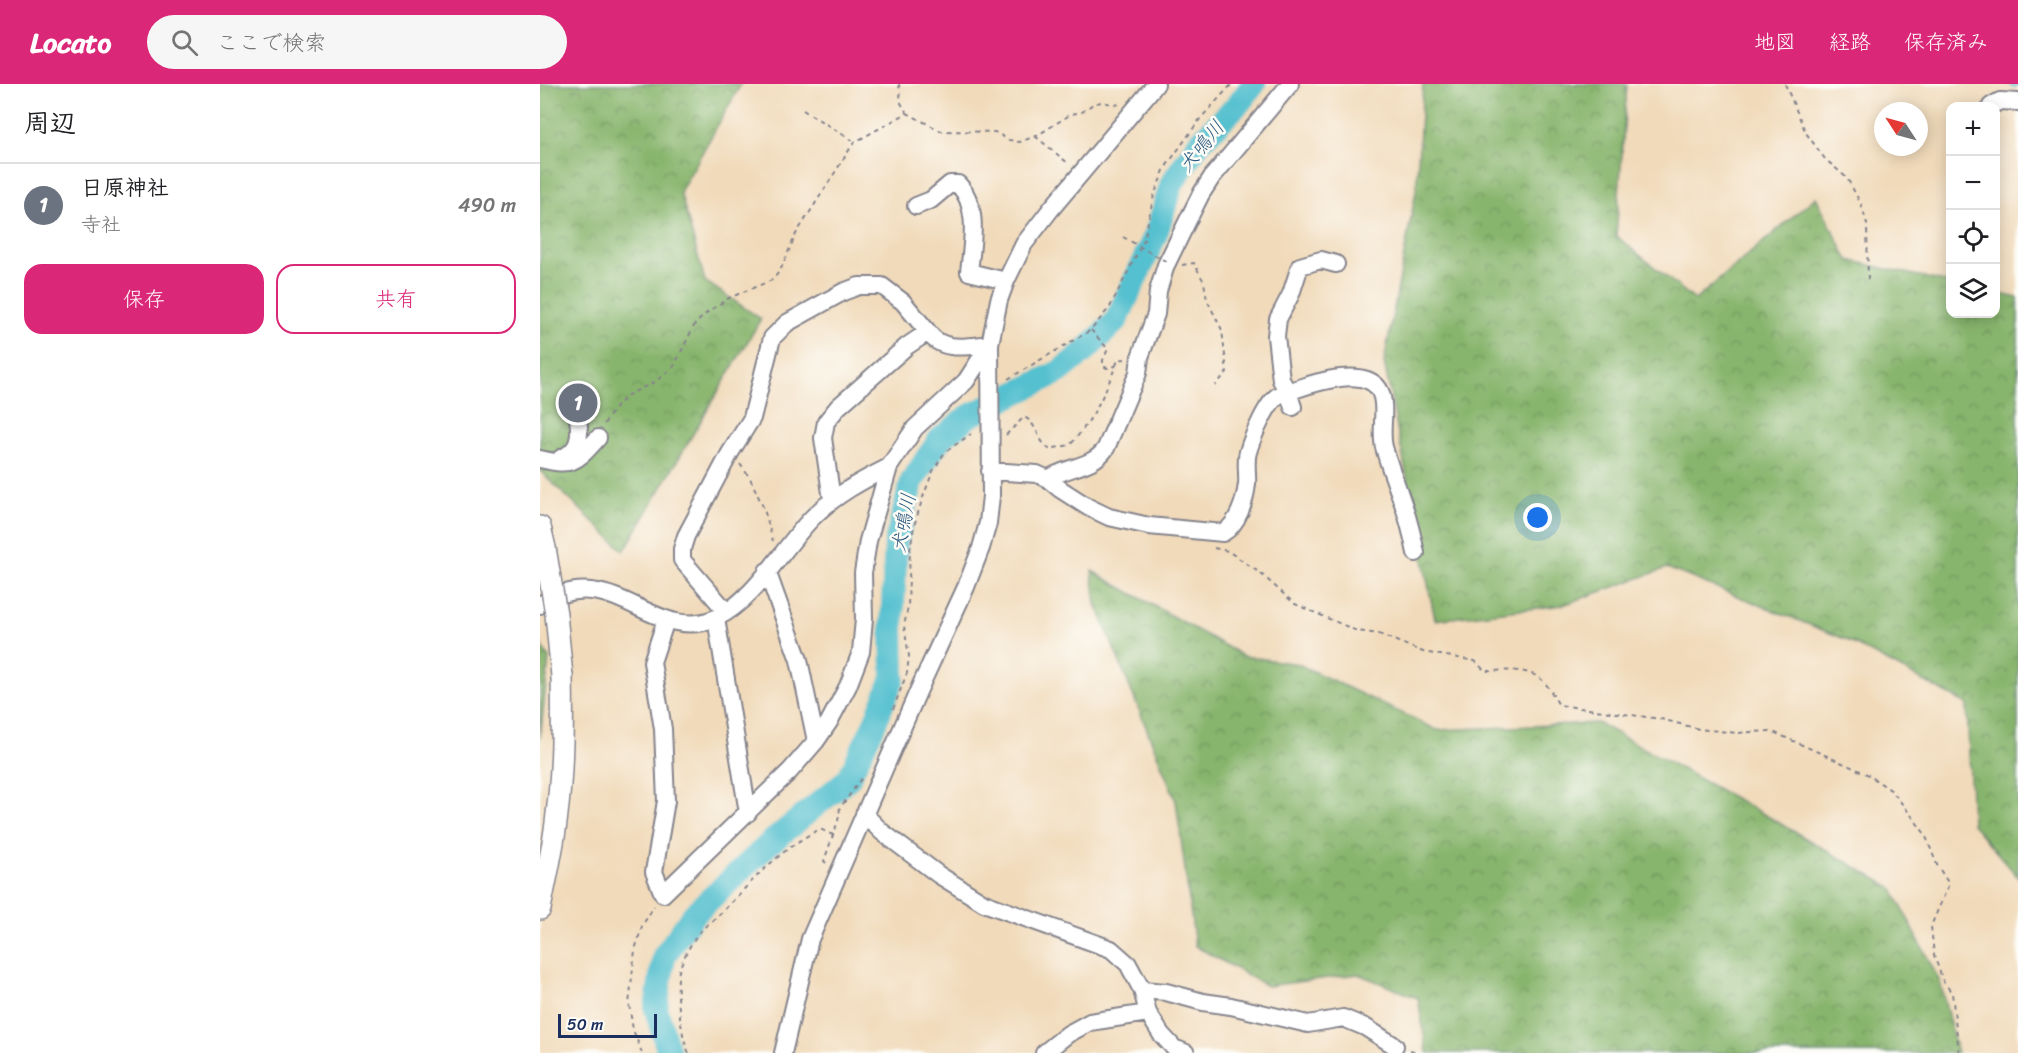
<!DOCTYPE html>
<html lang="ja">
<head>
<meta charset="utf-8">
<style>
  :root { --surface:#fff; --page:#f6f6f6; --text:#202124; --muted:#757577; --line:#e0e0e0; --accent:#db2777 }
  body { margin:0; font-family:Sriracha,"Klee One",sans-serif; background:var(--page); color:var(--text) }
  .controls { position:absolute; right:18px; top:18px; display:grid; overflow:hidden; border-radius:12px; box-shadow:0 3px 15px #0003 }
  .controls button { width:54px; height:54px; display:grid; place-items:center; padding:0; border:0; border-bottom:2px solid var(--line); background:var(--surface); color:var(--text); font:30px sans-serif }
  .compass { position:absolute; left:1334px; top:18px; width:54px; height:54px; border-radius:50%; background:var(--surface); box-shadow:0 3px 15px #0003; rotate:306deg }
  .scale { position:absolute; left:18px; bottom:15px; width:99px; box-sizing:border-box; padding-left:6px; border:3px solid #1b2f5e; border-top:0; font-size:16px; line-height:21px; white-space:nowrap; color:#1b2f5e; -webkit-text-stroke:4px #fdfcf7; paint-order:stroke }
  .you { position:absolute; left:998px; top:434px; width:21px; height:21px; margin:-15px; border:4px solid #fff; border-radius:50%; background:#1a73e8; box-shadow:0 0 0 9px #1a73e833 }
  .badge { display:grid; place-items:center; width:39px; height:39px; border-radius:50%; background:var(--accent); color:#fff; font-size:20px; font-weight:700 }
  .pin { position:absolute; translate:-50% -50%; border:3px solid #fff; box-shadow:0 2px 6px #0006 }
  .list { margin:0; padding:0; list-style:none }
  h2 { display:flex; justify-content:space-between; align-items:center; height:78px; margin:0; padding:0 24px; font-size:26px }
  h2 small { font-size:20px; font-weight:400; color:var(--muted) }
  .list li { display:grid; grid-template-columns:39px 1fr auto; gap:18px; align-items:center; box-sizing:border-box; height:84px; padding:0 24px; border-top:2px solid var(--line) }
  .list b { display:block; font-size:22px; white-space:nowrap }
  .list p { margin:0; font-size:20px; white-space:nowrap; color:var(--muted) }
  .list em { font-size:20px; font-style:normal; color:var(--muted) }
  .actions { display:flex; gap:12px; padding:18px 24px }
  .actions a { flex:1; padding:14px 0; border:2px solid var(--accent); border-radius:18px; text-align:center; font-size:21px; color:var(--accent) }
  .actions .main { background:var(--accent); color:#fff }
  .icon { flex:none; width:33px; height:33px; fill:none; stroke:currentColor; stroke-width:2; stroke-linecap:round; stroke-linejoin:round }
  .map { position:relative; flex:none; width:1478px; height:969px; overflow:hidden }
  header { display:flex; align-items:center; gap:36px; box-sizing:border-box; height:84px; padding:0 30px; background:var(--accent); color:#fff }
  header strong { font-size:28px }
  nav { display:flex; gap:33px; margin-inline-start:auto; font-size:21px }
  .search { width:420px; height:54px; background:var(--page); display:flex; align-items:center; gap:15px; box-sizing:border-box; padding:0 21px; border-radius:33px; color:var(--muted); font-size:22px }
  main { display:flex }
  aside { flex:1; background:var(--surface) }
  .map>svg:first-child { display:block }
  .forest { fill:url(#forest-crowns); stroke:#527266; stroke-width:1.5 }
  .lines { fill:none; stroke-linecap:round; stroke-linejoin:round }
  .stream { stroke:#55c0cf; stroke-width:4 }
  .river { stroke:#55c0cf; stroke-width:24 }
  .minor-casing { stroke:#86848c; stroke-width:20 }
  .major-casing { stroke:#86848c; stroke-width:24 }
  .path { stroke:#86848c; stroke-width:2; stroke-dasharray:4.5 4.5; stroke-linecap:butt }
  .minor { stroke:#fff; stroke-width:16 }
  .major { stroke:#fff; stroke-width:21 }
  .major-bridge-casing { stroke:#86848c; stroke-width:24; stroke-linecap:butt }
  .path-bridge { stroke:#86848c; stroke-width:2; stroke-dasharray:4.5 4.5; stroke-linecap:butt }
  .major-bridge { stroke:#fff; stroke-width:21 }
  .labels { text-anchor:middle; stroke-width:5; stroke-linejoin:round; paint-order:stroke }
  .water-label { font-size:20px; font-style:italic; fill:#2c5a80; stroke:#fdfcf7 }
</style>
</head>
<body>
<header>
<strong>Locato</strong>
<div class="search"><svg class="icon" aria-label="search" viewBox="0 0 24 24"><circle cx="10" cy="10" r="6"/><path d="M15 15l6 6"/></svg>ここで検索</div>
<nav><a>地図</a><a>経路</a><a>保存済み</a></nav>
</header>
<main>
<aside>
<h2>周辺<small></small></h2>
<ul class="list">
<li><span class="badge" style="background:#6b7280">1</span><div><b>日原神社</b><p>寺社</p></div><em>490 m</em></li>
</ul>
<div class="actions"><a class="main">保存</a><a>共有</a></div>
</aside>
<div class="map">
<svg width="1478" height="969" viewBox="0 0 1478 969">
  <defs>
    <pattern id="forest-crowns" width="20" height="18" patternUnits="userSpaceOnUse" patternTransform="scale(1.5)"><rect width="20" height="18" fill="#88b56d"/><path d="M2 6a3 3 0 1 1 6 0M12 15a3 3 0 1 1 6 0" fill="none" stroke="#6e945d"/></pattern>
  </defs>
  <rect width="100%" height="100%" fill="#fdfcf7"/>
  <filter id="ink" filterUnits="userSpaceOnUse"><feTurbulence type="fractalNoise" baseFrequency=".0167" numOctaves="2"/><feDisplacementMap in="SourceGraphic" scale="12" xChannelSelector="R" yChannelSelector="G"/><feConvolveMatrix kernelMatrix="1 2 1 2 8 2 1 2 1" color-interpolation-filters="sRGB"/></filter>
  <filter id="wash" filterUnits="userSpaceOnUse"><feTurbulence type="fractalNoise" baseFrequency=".008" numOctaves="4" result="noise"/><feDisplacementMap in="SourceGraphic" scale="24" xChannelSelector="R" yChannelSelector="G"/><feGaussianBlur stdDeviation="1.35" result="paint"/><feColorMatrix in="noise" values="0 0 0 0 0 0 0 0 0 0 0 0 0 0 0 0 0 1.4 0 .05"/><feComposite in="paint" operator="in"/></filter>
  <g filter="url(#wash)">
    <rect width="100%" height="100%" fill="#f1daba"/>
    <!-- forest -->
    <path class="forest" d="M0 0H201L140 108 165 197 221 235 84 467 0 387Z
      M883 0H1087L1076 152 1155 216 1276 113 1308 176 1410 199V230H1456V209L1478 214V793L1432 740 1427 620 1305 555 1127 484 1023 521 895 536 844 278 876 107Z
      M552 487 703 572 758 580 897 646 1058 639 1227 732 1352 804 1400 898 1417 969H887L878 914 818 890 727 902 655 862 636 717 556 520Z
      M0 559 9 574 0 654Z"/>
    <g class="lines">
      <!-- stream -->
      <path class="stream" d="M1470 0 1474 2 1478 0"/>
      <!-- river -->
      <path class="river" d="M129 969 116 925 124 872 154 830 229 760 308 695 334 641 353 594 352 541 356 458 372 397 400 355 429 332 519 288 544 268 576 237 616 150 632 99 658 60 699 19 714 0"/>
    </g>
  </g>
  <g filter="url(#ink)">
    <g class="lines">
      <defs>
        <path id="minor" d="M1451 22 1460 17 1478 18
          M376 122 391 116 410 100H418C440 123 432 159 429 188L466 197
          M796 180 781 176 760 182 751 210 738 235 736 252 741 296 748 308C770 300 834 277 842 313 846 329 840 347 844 363 848 379 855 396 860 411 867 430 872 449 876 469
          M21 374C39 367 41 353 38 335
          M0 375C34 383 36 378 58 354
          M450 387 497 390 508 395 520 405 548 423 569 433 609 442 683 449C698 440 705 417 707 400 708 390 705 378 708 368 712 354 727 318 739 311 742 310 745 309 748 308L753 323
          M508 395C527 382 553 384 566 364L598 289 600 273 616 230 618 207 626 181 648 136 661 110 672 93 750 0
          M292 416 283 354 286 338 298 323 367 262 388 248C402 269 428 262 450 260
          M227 487 259 576 276 657
          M0 521C72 473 113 562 176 534 214 517 244 462 273 433 295 411 323 396 349 383
          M186 527 142 476V465L146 452 190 369 212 334 232 254 247 239 303 208 319 202H342L363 218 388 248
          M176 534 208 729
          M126 536 112 578 123 645 126 717 114 788 123 810 250 687 276 657 289 638 308 602 321 568 324 535 323 489 328 457 349 383 375 344 426 297 450 260
          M324 730 342 748 399 791 444 819 571 865 588 880 602 906 608 929 621 950 634 964 646 969
          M602 906 626 908 663 918 691 922 768 940 803 934 825 943 855 962
          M243 969 270 855 380 603 426 503 441 464 448 439 451 412 450 260 459 216 466 197 484 160 511 125 616 0
          M504 969 528 950 550 938 608 929"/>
        <path id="major" d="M0 443 5 464
          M0 825C6 793 14 762 17 730 23 684 23 638 22 592"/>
      </defs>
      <!-- minor casing -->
      <use href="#minor" class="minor-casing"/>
      <!-- major casing -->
      <use href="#major" class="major-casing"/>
      <!-- path -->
      <path class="path" d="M359 0 361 19 367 29
        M1245 0 1266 49 1285 75 1307 94 1321 120 1327 140 1328 199
        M263 26 315 58
        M495 52 529 80
        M642 181 654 179 664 198 667 216 682 246 687 288 675 302
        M551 246 568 265 563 276V282L567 284 576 282
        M468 295 551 246 570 223 604 156 614 111 625 84 660 35 692 0
        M64 340 78 320 88 311 116 297 134 282 155 240 169 227 189 214 232 196 240 187 256 150 311 63 315 58 367 29 401 47 455 48 469 56 480 58 498 51 531 30 542 28 553 20 561 18 580 21
        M466 351 484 333C497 339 497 356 509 365L530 361C553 336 566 307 578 276L585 275
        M200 380 210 394 224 425 233 457
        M674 464 688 467 720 489 755 520 817 547 839 550 883 568 935 577 945 587C964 587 987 583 1002 596 1009 602 1014 614 1019 621L1121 635 1159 645 1197 649 1231 647 1327 690 1352 707 1371 731 1385 750 1397 781 1409 800 1391 842 1394 871 1403 897 1412 909 1419 969
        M353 625 367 589 369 572 364 542 368 523 370 466 374 442 383 413 393 387 405 368 431 350
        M286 779 284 777 298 737 300 724 324 691
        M870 966 880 969
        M102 969 93 946 89 920 95 866 102 842 114 822
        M149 969C141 954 135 904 139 887 142 876 149 863 155 854 162 844 173 836 182 828 212 797 241 764 280 745L293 751"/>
      <!-- minor -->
      <use href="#minor" class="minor"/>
      <!-- major -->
      <use href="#major" class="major"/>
      <defs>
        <path id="major-bridge" d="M5 464 16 530 22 592"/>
      </defs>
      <!-- major-bridge casing -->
      <use href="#major-bridge" class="major-bridge-casing"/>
      <!-- path-bridge -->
      <path class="path-bridge" d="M583 153 627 178"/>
      <!-- major-bridge -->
      <use href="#major-bridge" class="major-bridge"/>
    </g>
  </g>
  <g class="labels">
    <!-- water labels -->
    <g class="water-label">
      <text transform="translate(661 62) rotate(-51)" y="7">犬鳴川</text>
      <text transform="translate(363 439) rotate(-79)" y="7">犬鳴川</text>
    </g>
  </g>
</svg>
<div class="controls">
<button>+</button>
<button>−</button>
<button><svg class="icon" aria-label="locate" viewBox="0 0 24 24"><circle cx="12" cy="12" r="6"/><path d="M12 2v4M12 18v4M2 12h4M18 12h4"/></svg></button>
<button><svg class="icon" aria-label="layers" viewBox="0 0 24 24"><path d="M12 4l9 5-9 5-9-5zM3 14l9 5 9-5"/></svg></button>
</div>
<svg class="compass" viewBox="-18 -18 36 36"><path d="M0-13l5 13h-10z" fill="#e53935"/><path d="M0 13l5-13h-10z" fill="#757577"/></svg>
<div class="scale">50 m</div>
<div class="you"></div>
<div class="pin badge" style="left:38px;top:319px;background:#6b7280">1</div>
</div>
</main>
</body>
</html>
